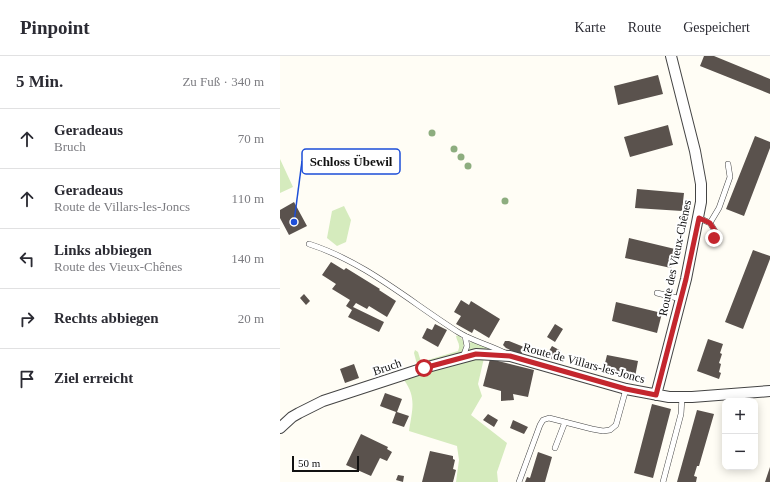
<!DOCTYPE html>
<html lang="de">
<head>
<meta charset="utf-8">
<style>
  :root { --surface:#fff; --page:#f2f2f3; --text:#2b2b33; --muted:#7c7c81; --line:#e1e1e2 }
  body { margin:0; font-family:Georgia,serif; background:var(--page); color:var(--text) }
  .controls { position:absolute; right:12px; bottom:12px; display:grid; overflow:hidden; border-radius:8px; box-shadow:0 2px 10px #0003 }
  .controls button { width:36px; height:36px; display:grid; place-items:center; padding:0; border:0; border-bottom:1px solid var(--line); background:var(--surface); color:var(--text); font:20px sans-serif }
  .scale { position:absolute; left:12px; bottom:10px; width:67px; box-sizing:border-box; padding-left:4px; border:2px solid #111; border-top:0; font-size:11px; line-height:14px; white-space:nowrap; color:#111; -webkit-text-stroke:3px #fff; paint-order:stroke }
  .stop { position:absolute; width:12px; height:12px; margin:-9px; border:3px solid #c4262e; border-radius:50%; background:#fff }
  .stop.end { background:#c4262e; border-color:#fff; box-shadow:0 1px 4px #0008 }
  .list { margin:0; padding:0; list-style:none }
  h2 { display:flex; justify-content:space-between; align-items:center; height:52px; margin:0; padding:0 16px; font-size:17px }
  h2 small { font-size:13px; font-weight:400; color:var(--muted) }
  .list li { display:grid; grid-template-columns:26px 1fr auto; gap:12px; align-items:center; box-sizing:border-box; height:60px; padding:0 16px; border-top:1px solid var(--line) }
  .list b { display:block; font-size:15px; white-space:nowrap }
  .list p { margin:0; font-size:13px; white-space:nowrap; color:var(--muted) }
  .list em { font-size:13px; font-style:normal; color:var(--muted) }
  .icon { flex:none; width:22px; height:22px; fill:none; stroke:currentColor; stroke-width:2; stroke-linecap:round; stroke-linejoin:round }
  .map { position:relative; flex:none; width:490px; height:426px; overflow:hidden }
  header { display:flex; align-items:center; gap:24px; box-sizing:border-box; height:56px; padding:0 20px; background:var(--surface); border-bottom:1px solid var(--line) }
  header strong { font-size:19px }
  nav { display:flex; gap:22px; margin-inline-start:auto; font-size:14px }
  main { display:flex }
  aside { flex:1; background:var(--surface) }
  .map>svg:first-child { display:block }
  .green { fill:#d5ebbd }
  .building { fill:#5a524d }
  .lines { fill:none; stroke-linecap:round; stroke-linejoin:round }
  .lane-casing { stroke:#444; stroke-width:6 }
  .street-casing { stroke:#444; stroke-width:12 }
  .lane { stroke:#fff; stroke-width:5 }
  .street { stroke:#fff; stroke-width:10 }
  .tree { fill:#8dad7f }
  .route { stroke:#c4262e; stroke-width:5 }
  .labels { text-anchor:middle; stroke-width:4; stroke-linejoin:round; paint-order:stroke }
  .street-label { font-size:12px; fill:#111; stroke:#fff }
  .leader { fill:none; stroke:#1d4ed8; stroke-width:1.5 }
  .callout-dot { fill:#1d4ed8; stroke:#fff; stroke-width:1.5 }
  .callout { fill:#fff; stroke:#1d4ed8; stroke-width:1.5 }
  .callout-label { font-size:13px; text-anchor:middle; font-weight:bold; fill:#111 }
</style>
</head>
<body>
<header>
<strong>Pinpoint</strong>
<nav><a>Karte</a><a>Route</a><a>Gespeichert</a></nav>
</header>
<main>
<aside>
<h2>5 Min.<small>Zu Fuß · 340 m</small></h2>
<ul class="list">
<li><svg class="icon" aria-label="ahead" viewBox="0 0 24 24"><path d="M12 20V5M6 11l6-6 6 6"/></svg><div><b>Geradeaus</b><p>Bruch</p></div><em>70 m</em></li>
<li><svg class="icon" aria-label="ahead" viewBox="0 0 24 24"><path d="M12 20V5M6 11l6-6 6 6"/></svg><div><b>Geradeaus</b><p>Route de Villars-les-Joncs</p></div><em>110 m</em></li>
<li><svg class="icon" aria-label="left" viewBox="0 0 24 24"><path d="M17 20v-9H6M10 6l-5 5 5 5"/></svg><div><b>Links abbiegen</b><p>Route des Vieux-Chênes</p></div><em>140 m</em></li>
<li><svg class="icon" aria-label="right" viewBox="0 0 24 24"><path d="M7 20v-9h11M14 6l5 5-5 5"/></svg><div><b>Rechts abbiegen</b></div><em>20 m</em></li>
<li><svg class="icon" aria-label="arrive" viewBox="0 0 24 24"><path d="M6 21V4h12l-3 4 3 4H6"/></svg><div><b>Ziel erreicht</b></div></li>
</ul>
</aside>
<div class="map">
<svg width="490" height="426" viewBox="0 0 490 426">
  <rect width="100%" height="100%" fill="#fffdf5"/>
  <!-- green -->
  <path class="green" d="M0 103 13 131 0 137Z
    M64 150 71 164 66 186 57 190 47 182 52 155Z
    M179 279 184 286 183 295 180 298 138 312 134 297 135 294 138 296 141 306 178 295C181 288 177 286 176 280Z
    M191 286H194L214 294 191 295 189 294 190 287Z
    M204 302 198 328 202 340 191 359 227 387 217 416 218 426H176L179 404 177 390 129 375C132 354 137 342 124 324L182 304Z"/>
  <!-- building -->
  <path class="building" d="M424 0H434L490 23V38L420 10Z
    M378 19 383 38 338 49 334 30Z
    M388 69 393 89 350 101 344 81Z
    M475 80 490 86V92L464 160 446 153Z
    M357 133 404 137 402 155 355 152Z
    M14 146 27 170 9 179 0 162V154Z
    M349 182 395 193 391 212 345 202Z
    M473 194 490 200V203L463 273 445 266Z
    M51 206 64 214 66 212 100 233 99 234 116 245 107 261 89 250 87 253 76 247 73 251 104 266 99 276 68 261 72 254 66 250 70 244 52 233 56 228 42 219Z
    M24 238 30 245 26 249 20 242Z
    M181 244 189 249 191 245 220 263 209 282 194 273 192 277 176 268 181 260 174 256Z
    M336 246 382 257 377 277 332 265Z
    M155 268 167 274 158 291 142 282 147 272 152 274Z
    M275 268 283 273 275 286 267 281Z
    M428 283 443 288 440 297 442 298 439 307 441 308 439 316 441 317 439 323 417 315Z
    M225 285H229L244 291 241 299 226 292 223 289Z
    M272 290 281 295 275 305 266 300Z
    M327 299 358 305 355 321 323 315Z
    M210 303 254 314 248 341 233 338 234 344 221 345V335L203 330Z
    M74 308 79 322 65 327 60 313Z
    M105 337 122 343 117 356 129 360 124 371 112 367 116 356 100 350Z
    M372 348 391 353 373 422 354 417Z
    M417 354 434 358 419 410H417L414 420 417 421 416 426H397Z
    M208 358 218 364 214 371 203 364Z
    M233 364 248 371 244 378 230 372Z
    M81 378 108 391 107 393 112 396 107 405 100 402 91 420 66 409Z
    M150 395 173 400V403L175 404 173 413 176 414 173 426H142Z
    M258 396 272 401 265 426H245L247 421 250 422Z
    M490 411V426H485Z
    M118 419 124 420 123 426 116 424Z"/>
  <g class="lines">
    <defs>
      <path id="lane" d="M419 162 430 167 435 175 434 182
        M430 167 439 152 450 121 448 108
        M29 188C85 206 129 245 178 276 192 285 210 289 225 297
        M377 237 401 243
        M183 301 187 290 185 280
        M275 392 285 366
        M239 426 260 369 263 364 269 362 312 373 323 375 330 374 336 369 346 333
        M383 426 401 358 402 341"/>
      <path id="street" d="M376 339 406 223 421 146V128L415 95 391 0
        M0 372 12 361 19 357 43 345 144 312 196 298 230 300 346 333 389 341H412L490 335"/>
    </defs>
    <!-- lane casing -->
    <use href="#lane" class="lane-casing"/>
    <!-- street casing -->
    <use href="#street" class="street-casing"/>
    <!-- lane -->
    <use href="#lane" class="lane"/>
    <!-- street -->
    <use href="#street" class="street"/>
  </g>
  <!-- trees -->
  <g class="tree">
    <circle cx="152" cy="77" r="3.5"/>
    <circle cx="174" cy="93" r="3.5"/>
    <circle cx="181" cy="101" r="3.5"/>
    <circle cx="188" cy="110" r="3.5"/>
    <circle cx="225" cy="145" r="3.5"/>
  </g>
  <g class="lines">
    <!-- route -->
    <path class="route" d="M144 312 196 298 230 300 346 333 376 339 406 223 419 162 430 167 435 175 434 182"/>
  </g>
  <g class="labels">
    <!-- street labels -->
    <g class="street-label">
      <text transform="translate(395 202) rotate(-78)" y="4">Route des Vieux-Chênes</text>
      <text transform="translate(304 307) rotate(15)" y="4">Route de Villars-les-Joncs</text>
      <text transform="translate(107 311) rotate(-19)" y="4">Bruch</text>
    </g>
  </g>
  <!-- callouts -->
  <path class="leader" d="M14 166L22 105"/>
  <circle class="callout-dot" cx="14" cy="166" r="4"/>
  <rect class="callout" x="22" y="93" width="98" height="25" rx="4"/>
  <g class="callout-label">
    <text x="71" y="110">Schloss Übewil</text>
  </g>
</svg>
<div class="controls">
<button>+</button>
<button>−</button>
</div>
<div class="scale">50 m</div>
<div class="stop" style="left:144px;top:312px"></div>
<div class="stop end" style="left:434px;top:182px"></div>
</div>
</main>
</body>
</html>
